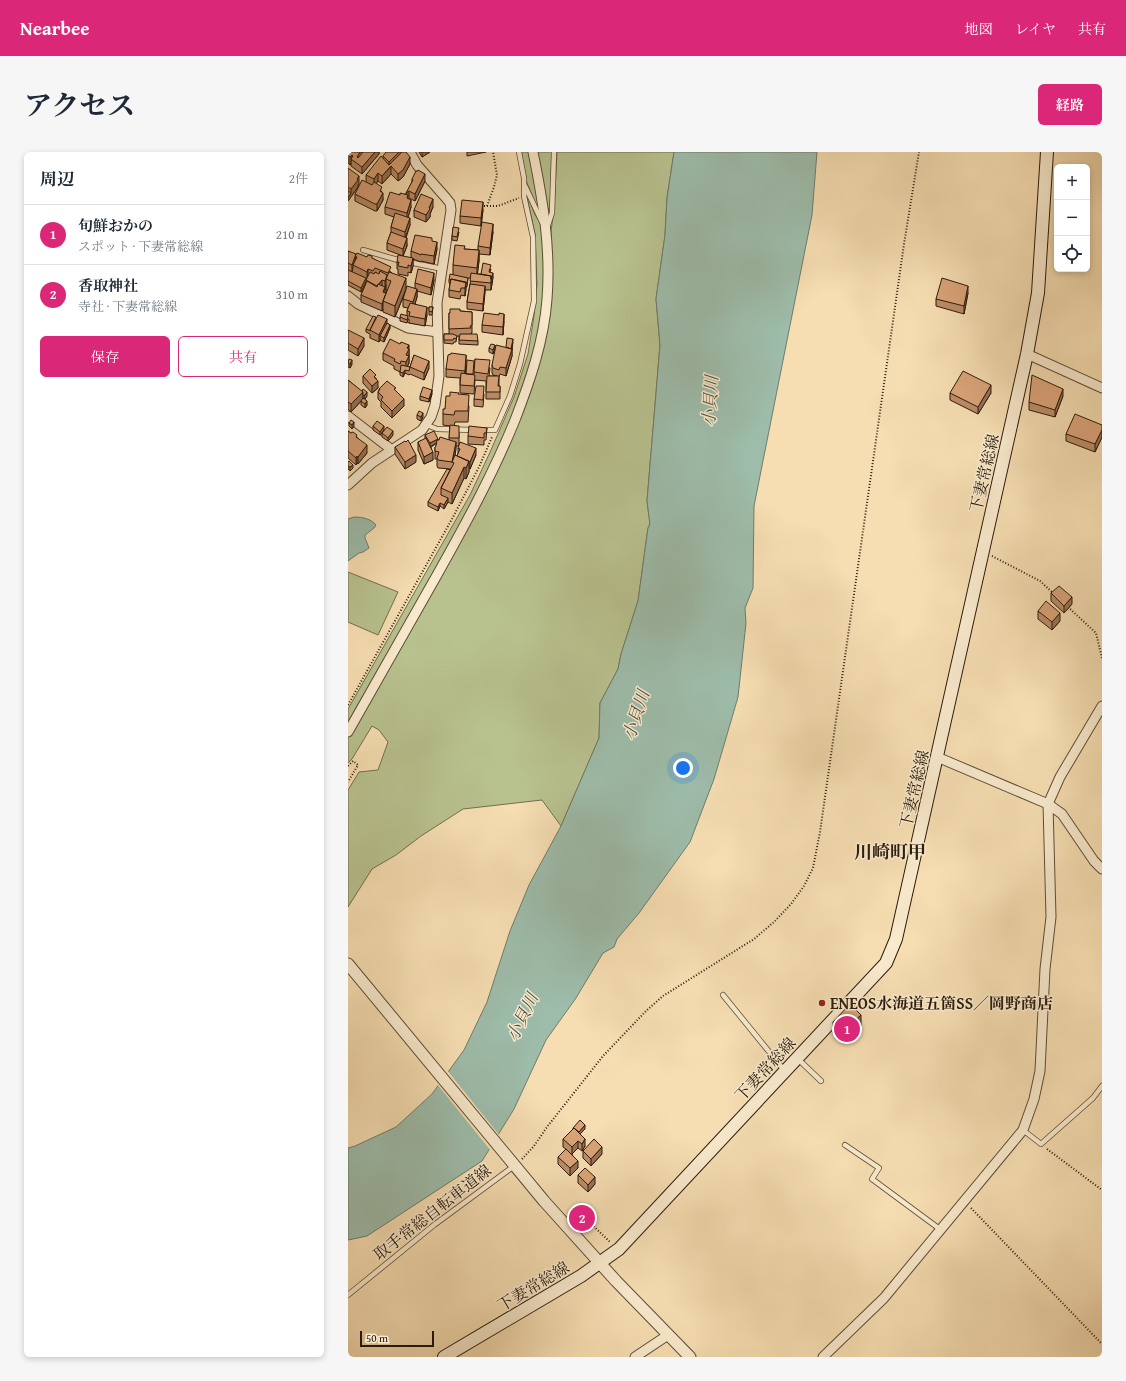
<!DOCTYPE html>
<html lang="ja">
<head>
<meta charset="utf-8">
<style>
  :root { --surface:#fff; --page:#f6f6f7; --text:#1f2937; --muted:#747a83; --line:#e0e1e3; --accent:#db2777 }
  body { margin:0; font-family:"Gentium Book Plus","Noto Serif JP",serif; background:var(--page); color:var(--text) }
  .controls { position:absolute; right:12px; top:12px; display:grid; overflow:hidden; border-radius:6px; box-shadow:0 2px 6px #0003 }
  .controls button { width:36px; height:36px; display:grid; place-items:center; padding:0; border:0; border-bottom:1px solid var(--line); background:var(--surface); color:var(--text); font:20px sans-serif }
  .scale { position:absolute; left:12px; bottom:10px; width:74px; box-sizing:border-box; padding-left:4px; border:2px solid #2b1b0d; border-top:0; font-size:11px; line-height:14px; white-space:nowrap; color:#2b1b0d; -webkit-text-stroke:3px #f9eacd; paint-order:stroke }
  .you { position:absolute; left:335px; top:616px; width:14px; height:14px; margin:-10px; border:3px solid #fff; border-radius:50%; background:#1a73e8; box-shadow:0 0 0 6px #1a73e833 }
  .badge { display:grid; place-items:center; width:26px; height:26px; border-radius:50%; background:var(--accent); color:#fff; font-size:13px; font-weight:700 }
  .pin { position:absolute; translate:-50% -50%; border:2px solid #fff; box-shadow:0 1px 4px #0006 }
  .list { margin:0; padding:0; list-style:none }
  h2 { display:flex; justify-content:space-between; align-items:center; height:52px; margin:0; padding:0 16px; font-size:17px }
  h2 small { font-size:13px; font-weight:400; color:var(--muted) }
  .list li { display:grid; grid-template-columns:26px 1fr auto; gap:12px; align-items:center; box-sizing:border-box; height:60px; padding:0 16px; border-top:1px solid var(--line) }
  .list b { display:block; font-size:15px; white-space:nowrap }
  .list p { margin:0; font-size:13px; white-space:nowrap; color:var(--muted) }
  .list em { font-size:13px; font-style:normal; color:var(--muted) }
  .actions { display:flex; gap:8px; padding:12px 16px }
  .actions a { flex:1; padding:9px 0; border:1px solid var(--accent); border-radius:6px; text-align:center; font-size:14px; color:var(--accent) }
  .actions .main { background:var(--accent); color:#fff }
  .icon { flex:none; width:22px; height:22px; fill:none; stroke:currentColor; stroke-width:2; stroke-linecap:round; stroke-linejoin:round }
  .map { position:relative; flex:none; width:754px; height:1205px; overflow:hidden; border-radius:6px }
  header { display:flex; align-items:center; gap:24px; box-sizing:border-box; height:56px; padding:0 20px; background:var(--accent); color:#fff }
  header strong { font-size:19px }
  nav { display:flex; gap:22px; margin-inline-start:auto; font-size:14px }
  .intro { display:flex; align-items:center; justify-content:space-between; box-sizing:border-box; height:96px; padding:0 24px }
  h1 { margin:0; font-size:28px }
  .button { padding:10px 18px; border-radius:6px; background:var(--accent); color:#fff; font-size:14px; font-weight:700 }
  main { display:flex; gap:24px; padding:0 24px }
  aside { flex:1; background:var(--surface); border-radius:6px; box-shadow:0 2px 6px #0003 }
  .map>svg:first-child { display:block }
  .green { fill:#b8c28f; stroke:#726e4e }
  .water { fill:#9dbcaa; stroke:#6f7c6b }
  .pier { fill:#f6deb2 }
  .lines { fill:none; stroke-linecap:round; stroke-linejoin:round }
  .service-casing { stroke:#5e4c36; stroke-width:6 }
  .minor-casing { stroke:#5e4c36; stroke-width:11 }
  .tertiary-casing { stroke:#5e4c36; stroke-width:13 }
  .secondary-casing { stroke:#2b1b0d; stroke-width:14 }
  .path { stroke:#2b1b0d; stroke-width:2; stroke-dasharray:1 2; stroke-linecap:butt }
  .service { stroke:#f9eacd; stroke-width:4.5 }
  .minor { stroke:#f9eacd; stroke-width:9 }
  .tertiary { stroke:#f9eacd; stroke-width:11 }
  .secondary { stroke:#f9eacd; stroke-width:12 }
  .wall { fill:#bc8d68; stroke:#2b1b0d; fill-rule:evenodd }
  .shaded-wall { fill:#997355; stroke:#2b1b0d }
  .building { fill:#dba479; stroke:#2b1b0d }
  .poi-dot { fill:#8f2418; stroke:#f9eacd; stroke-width:1.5 }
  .labels { text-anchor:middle; stroke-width:3; stroke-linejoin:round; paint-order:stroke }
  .street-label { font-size:16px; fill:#2b1b0d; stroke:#f9eacd }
  .poi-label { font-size:16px; font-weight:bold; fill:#2b1b0d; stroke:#f9eacd; text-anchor:start }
  .water-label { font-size:17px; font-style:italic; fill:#535344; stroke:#f9eacd }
  .quarter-label { font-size:18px; font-weight:bold; fill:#2b1b0d; stroke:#f9eacd }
</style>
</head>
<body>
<header>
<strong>Nearbee</strong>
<nav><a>地図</a><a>レイヤ</a><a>共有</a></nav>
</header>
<div class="intro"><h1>アクセス</h1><a class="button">経路</a></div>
<main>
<aside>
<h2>周辺<small>2件</small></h2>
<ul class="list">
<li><span class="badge">1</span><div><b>旬鮮おかの</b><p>スポット · 下妻常総線</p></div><em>210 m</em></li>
<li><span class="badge">2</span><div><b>香取神社</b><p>寺社 · 下妻常総線</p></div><em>310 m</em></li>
</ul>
<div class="actions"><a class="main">保存</a><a>共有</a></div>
</aside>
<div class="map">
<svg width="754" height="1205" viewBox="0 0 754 1205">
  <rect width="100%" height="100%" fill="#f6deb2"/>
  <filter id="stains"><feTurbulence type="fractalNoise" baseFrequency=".005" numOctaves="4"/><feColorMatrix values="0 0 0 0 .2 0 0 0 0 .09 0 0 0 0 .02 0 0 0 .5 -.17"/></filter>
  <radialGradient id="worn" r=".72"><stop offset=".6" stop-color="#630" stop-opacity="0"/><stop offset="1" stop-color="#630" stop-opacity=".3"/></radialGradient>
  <!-- green -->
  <path class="green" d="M173 0H181L187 22 191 60 179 31Z
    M187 0H204L202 59 201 61Z
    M209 0H326L319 46 317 83 308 147 312 193 299 349 302 372 300 376 290 449 273 502 270 517 252 551 251 586 213 674 194 648 115 657 73 684 48 703 24 717 0 755V638L11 620 30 618 40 590 31 578 24 574 4 607 0 611V585L113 385 194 199 203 104V79L206 58Z
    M178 40 187 63 195 75 196 136 193 171 185 208 171 249 149 303 98 400 0 571V557L122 343 143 298 166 245 180 202 186 164 189 132 187 82Z
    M0 420 50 440 30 483 0 470Z"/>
  <!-- water -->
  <path class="water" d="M326 0H469L464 63 406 354 405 436 397 456 398 471 390 545 366 627 342 690 291 761 269 787 266 795 255 801 228 846 198 888 166 957 134 1009 19 1084 0 1088V996L7 994 48 975 84 942 116 898 139 850 162 779 181 733 213 674 251 586 252 551 270 517 273 502 290 449 300 376 302 372 299 349 312 193 308 147 317 83 319 46Z
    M6 365C15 365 23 367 28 373L26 376 17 383V386L21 396 15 400 11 401 0 409V367Z"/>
  <!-- pier -->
  <path class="pier" d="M99 918 152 984 143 999 89 932Z"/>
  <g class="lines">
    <defs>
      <path id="service" d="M177 34 194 70
        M200 73 204 61 206 0
        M15 98 50 108 95 117
        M79 273 89 277 126 278
        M134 278H147L162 244 172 212 186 149 185 85 176 44V26L171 0
        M375 843 436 918
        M450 907 473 929
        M675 978 693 992 745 946 754 934
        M497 993 531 1016 524 1027 593 1078
        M0 1143 86 1073 166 1014"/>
      <path id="minor" d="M0 144 10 152 60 176 90 180
        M679 202 754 236
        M0 264 44 298
        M0 333 24 311 74 278 83 265 87 253 91 224 89 151 103 58 102 51 98 46 69 13 62 0
        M0 580C30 528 59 475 89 423 117 373 145 322 167 268 182 229 196 189 199 147 203 97 195 49 185 0
        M589 605 700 652 714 662 746 709 754 717
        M287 1205 320 1183
        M475 1205 536 1146 675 978 686 947 692 919 697 817 703 765 700 652 712 625 754 554"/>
      <path id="tertiary" d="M0 812 196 1049 268 1129 342 1205"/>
      <path id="secondary" d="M96 1205 233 1124 271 1097 538 811 548 787 679 202 690 141 699 0"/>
    </defs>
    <!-- service casing -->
    <use href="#service" class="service-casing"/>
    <!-- minor casing -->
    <use href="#minor" class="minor-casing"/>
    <!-- tertiary casing -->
    <use href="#tertiary" class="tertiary-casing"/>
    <!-- secondary casing -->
    <use href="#secondary" class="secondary-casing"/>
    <!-- path -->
    <path class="path" d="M133 54H150L171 46
      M139 54 146 35 149 23 145 0
      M644 404 692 429 706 442
      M720 455 748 481 754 506
      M0 553 104 367 131 315 144 285
      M0 614 5 609 10 613 0 630
      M699 997 754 1038
      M174 1007 186 994 199 975 255 904 298 859 315 844 406 787 426 770 443 752 456 734 465 716 472 680 556 92 571 0
      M623 1056 754 1192
      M237 1066 262 1090"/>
    <!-- service -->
    <use href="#service" class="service"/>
    <!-- minor -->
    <use href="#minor" class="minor"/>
    <!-- tertiary -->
    <use href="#tertiary" class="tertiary"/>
    <!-- secondary -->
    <use href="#secondary" class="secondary"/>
  </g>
  <!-- wall -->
  <path class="wall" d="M0 0H31V2L14 22 3 14V11L2 13 0 11Z
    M71 0H82L74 5Z
    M119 0H138L119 4Z
    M35 4 62 12 55 25 50 29 43 22 34 32 30 29 28 32 34 40 35 48 29 59H27L7 49V42L18 30V23L35 6Z
    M0 16 11 31 10 33V35L0 49Z
    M64 27 77 29 67 49 61 46 60 47 63 55 60 65 62 73 58 86 59 94 55 104 39 98V91L43 80V75L46 65 37 62V55L52 43 58 42 64 30Z
    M85 55 82 62V65L78 70 66 65V58Z
    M135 58 133 74 112 71V64Z
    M111 80 109 89 104 88V84Z
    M145 80 142 103 131 102V109L129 122H133L143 117 142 120 145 125 143 138H137L135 159 119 157V150L123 126H120L119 135H118L117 144 113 143 112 147 101 145V138L102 132 101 131V128L105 123V113L116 97 130 98V94Z
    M84 89 89 97 86 112 73 109V110L65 107V114L63 121 60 120V124L50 122V117H49V110L63 106V99Z
    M0 99 8 104 24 106 43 120 58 135 67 137V131L86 128 83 143 69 139V145L67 152 79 163 77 174 61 171V167H60L59 171 52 169V165L59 164V159L60 156 55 155V147L56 143 47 165 35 160V157L34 159 13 150V143L18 131V130L13 140 0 133ZM38 133V138H39L38 141H37V136Z
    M620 141 616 162 588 154V147Z
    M81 155H85L84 163H81Z
    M112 159 124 160V181H123V182L130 189V193L111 192V184H109L108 190H106L105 192 96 191V182H101V161Z
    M156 169 155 183 134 180V173Z
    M39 171 42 176 36 190 32 188 31 190 22 186V182L18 180V177Z
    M0 178 16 194 10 204 0 198Z
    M165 190 164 197V204L158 224 152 222 151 225V234H152V247H138V229L127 228 126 242 112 241V226L98 225V217L103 202 118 211 117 222H126L127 207 142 216 141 224H149L145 223 144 221V213L158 195Z
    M141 196 147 197 145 202 141 200Z
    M61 197V211L59 215H62L66 203 81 216 76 228 62 222 61 223 57 221 55 225 52 223V219V220L46 217V214L35 208V201Z
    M0 208 4 212 2 216 0 215Z
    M15 224 28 226 30 236 24 241 15 231Z
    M0 228 19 244 17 247 19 253 17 256 13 253V249L14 248 3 260 0 257Z
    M31 237 48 239 56 254 44 266 33 255V250L30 247V240L31 238Z
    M602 241H643L630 262 602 248Z
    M84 242 81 250 72 248V244Z
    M110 242 121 254 120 270H107L106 274 111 281V294H108L107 303 109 304 110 302V296L128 303 122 317H121V320L118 327 116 326 104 352 100 350 96 357 92 354 90 359 80 354V350L103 317 90 316 89 314V307H87V295L88 294 89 291 83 295 85 308 76 312 70 298V290L77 287V283L90 288H101L102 274 95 273V262L102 244Z
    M136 242 135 255 126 254V247Z
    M715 244 707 265 681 258V250Z
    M69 263 75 265 73 269 69 267Z
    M1 271 6 274 4 277 1 274Z
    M754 273V285L747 300 718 289V282Z
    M25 274 36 278 45 283 40 289 34 285V281L35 279 32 283 25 278Z
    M139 276 138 288H136V293L120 292V284Z
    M0 279 9 285 19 301 10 312 9 311 8 313 0 306Z
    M47 295 68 310 57 317 47 302Z
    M0 310 5 316 2 319 0 317Z
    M703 441 724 452 716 461 703 449Z
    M690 459 712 469 704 478 690 467Z
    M485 870 513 874 495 891 485 881Z
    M225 976 237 977 232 982 237 994 234 999 230 996 224 1002 230 1016 222 1024 210 1012V1005L218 997 215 995V987L225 977Z
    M235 999 254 1002 243 1014 235 1006Z
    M230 1023 247 1032 240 1040 230 1031Z
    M226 1059 240 1060 234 1068 226 1063Z"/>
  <!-- shaded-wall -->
  <path class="shaded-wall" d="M12 0H15L9 10V5Z
    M27 0H31V2L14 22V15Z
    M51 0H58V1L43 15V22L34 32V24L41 17V10Z
    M74 0H82L74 5Z
    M4 3 3 11 2 13V5Z
    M62 5V12L55 25 50 29V22Z
    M30 21V29L26 35V27Z
    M77 22V29L67 49V42Z
    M11 24V31L10 33V35L0 49V46L3 41V37Z
    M61 39V46L58 49V41Z
    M35 41V48L29 59V52Z
    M85 47V55L82 62V65L78 70V63Z
    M63 48V55L59 69V61Z
    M135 50V58L133 74V66Z
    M62 66V73L57 87V80Z
    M145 72V80L142 103V96Z
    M59 86V94L55 104V97Z
    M89 90V97L86 112V104Z
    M131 98V109L129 127V116Z
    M8 102 7 110 5 113V116L4 120V113Z
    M65 106V114L63 121V114Z
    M20 117V124L19 127V120Z
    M86 121V128L83 143V136Z
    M145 121V125L143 138V124Z
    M18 126V130L13 140V136Z
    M58 126V137L47 165V154Z
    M38 127V133L37 136V143L35 140 37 136V129Z
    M34 128V135L29 134Z
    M118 130V138L117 144V136Z
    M137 134V141L135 159V152Z
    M620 134V141L616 162V154Z
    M69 137V145L65 158V150Z
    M35 149V156L34 159V152Z
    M79 155V163L77 174V167Z
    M156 162V169L155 183V175Z
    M39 167V175L32 184V188L31 190V183Z
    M42 173V176L36 190V186Z
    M16 186V194L10 204V197Z
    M165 187 164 198V197V204L158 224V216Z
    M61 193V211L58 218V203Z
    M147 193V197L145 202V198Z
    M118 203V211L117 226V219Z
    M4 208V212L2 216V212Z
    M81 209V216L76 228V221Z
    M57 218V221L55 225V221Z
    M30 229V236L24 241V234Z
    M643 233V241L630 262V255Z
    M715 237V244L707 265V258Z
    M84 238V242L81 250V247Z
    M15 240V247L3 260V252Z
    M19 240V244L16 248V244Z
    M56 247V254L44 266V259Z
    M19 249V253L17 256V252Z
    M75 261V265L73 269V265Z
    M6 270V274L4 277V273Z
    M36 274V278L32 283V280Z
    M754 278V285L747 300V292Z
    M45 279V283L40 289V286Z
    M90 287V290L82 295V291Z
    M108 290V297L106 311 104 310Z
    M19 293V301L10 312V305Z
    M128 296V303L122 317V310Z
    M85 300V308L76 312V305Z
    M68 303V310L57 317V310Z
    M9 304V311L8 313V306Z
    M121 309V320L118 327V316Z
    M5 313V316L2 319V315Z
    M116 315V326L104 352V341Z
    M100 346V350L96 357V353Z
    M92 351V354L90 359V355Z
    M724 445V452L716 461V454Z
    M712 461V469L704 478V470Z
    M513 863V874L495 891V880Z
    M237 973V977L230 984V981Z
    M237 987V994L234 999V992Z
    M230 989V996L224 1002V995Z
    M254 995V1002L243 1014V1007Z
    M230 1009V1016L222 1024V1016Z
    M247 1025V1032L240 1040V1033Z
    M240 1056V1060L234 1068V1065Z"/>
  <!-- building -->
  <path class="building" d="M0 0H12L9 5 10 6 15 0H27L14 15 3 7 5 4 4 3 2 5 0 4Z
    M38 0H51L41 10 35 4Z
    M54 0H58L62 5 55 18 50 22 43 14 34 24 30 21 26 27 18 23 33 4 41 13Z
    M0 16 11 24 9 27 10 28 3 37 0 35Z
    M70 18 77 22 67 42 61 39 58 41 65 28 64 27 68 19H70Z
    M14 28 24 33 26 30 34 35 32 39 35 41 29 52H27L7 42Z
    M0 39 3 41 0 46Z
    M42 40 52 43V41L60 43 59 46 63 48 59 61 37 55Z
    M73 42 85 47 81 56 82 57 78 63 66 58Z
    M114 48 135 50 133 66 112 64Z
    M47 61 62 66 57 80 43 75Z
    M134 70 145 72 142 96 130 94Z
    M105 75 111 76 109 85 104 84Z
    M43 80 59 86 55 97 39 91Z
    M67 83 84 86V89L89 90 86 104 73 102V103L63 99Z
    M107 93 117 94 116 97 131 98 129 116 105 113Z
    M0 99 8 102 4 113 0 111Z
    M9 101 19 105 20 103 24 104V106L43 115 40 121 27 116 25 119 20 117 19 120 5 113 9 105 7 104Z
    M50 103 65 106 63 114 60 113V116L50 114 51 110H49Z
    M135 111 143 113 141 120 145 121 143 127V124L133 122Z
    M70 117 86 121 83 136 67 131Z
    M0 118 18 126 13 136 0 129Z
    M32 119 39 123 37 129 34 128 29 134 18 128 22 120 26 122 27 120 31 122Z
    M41 120 58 126 47 154 35 149 43 129 38 127Z
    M123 121 143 124V131L122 129Z
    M102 122 120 126 119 131 103 127V128H101Z
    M594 126 620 134 616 154 588 147Z
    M103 127 118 130 117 136H113L112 140 101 138Z
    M19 129 29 135 30 132 37 135 35 140 38 141 34 152 13 143Z
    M122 132 137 134 135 152 119 150Z
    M59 134 69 137 65 150 55 147Z
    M62 151 79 155 77 167 61 164 62 160 59 159Z
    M81 155H85L84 160 81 159Z
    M102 157H112V159L124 160V173L122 174 123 176 101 177V161H102Z
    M136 161 151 163V161L156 162 155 175 134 173Z
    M53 162 60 164 59 168 52 165Z
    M30 163 39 167 31 183 22 178Z
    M25 164 28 165 22 178 23 179 18 177Z
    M39 171 42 173 36 186 32 184Z
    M0 178 16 186 10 197 0 191Z
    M96 182H105L109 184 108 187 106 186 105 188H96Z
    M112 182H129L130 189 111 188Z
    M159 186 165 187 163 197 158 195Z
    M42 187 52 192 53 190 61 193 59 196 61 197 58 203 61 204 58 210 53 209 52 212 46 209 47 207 35 201Z
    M143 192 147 193 145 198 141 196Z
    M148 193 164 197 158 216 152 215 151 218 145 216 144 213Z
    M103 201 118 203 117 219 98 217 100 203 103 202Z
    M66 203 81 209 76 221 62 215Z
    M1 207 4 208 2 212 0 211Z
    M127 207 142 208 140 222 126 220Z
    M119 208 126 209 125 222H118Z
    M53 213 62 215 61 219 57 218 55 221 52 220Z
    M22 217 28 223 26 225 30 229 24 234 15 224Z
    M615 219 643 233 630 255 602 241Z
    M113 221 127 223 126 234 112 233Z
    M684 223 715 237 707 258 681 250Z
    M139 224H151L150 234H152V240H138Z
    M0 228 15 240 3 252 0 250Z
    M39 229 48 236 46 237 56 247 44 259 33 248 35 245 30 240 32 237H31Z
    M128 234H136L135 248 126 247Z
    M75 235 84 238 81 247 72 244Z
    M15 237 19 240 16 244 15 243V240L14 239Z
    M102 240 111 241 110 242 121 243 120 259H107L106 263 95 262V257H97L98 244H102Z
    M15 246 19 249 17 252 13 249Z
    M71 259 75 261 73 265 69 263Z
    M727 262 754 273V278L747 292 718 282Z
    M3 268 6 270 4 273 1 271Z
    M29 269 36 274 32 280 25 274Z
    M102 273 111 274V286H101Z
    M121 274 139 276 138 281H136V286L120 284Z
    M39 275 45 279 40 286 34 281Z
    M0 279 3 281 5 280 9 283 8 285 19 293 10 305 9 304 8 306 0 299Z
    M86 279 90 287 82 291 77 283Z
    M92 285 108 290 104 310 90 308 89 306 91 300 87 299V295L88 294 89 288H91Z
    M78 286 85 300 76 305 70 290Z
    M60 288 68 303 57 310 47 295 57 289 58 290Z
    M112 290 128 296 122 310 109 304 112 297 110 296Z
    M107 303 121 309 118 316 116 315 104 341 93 336 106 311 104 310Z
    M1 309 5 313 2 315 0 314V310Z
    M99 317 102 318 93 336V343L100 346 96 353 92 351 90 355 80 350Z
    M711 434 724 445 716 454 703 441Z
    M698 449 712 461 704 470 690 459Z
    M502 852 513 863 495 880 485 870Z
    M232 968 237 973 231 980 226 976H225Z
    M226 976 237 987 234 992 230 989 224 995 215 987Z
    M246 987 254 995 243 1007 235 999Z
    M218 997 230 1009 222 1016 210 1005Z
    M237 1016 247 1025 240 1033 230 1023Z
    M233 1052 240 1056 234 1065 226 1059Z"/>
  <!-- markers -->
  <circle class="poi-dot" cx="474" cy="851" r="4"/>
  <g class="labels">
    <!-- street labels -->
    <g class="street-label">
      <text transform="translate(636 321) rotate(-77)" y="6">下妻常総線</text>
      <text transform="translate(566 637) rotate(-77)" y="6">下妻常総線</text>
      <text transform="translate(417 917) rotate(-47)" y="6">下妻常総線</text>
      <text transform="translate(84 1060) rotate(-38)" y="6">取手常総自転車道線</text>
      <text transform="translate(185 1134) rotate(-31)" y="6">下妻常総線</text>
    </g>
    <!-- poi labels -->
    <g class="poi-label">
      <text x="482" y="857">ENEOS水海道五箇SS／岡野商店</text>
    </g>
    <!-- water labels -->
    <g class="water-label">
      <text transform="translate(362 249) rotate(-86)" y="6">小貝川</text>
      <text transform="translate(288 563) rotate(-72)" y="6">小貝川</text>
      <text transform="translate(174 865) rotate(-64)" y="6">小貝川</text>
    </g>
    <!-- quarter labels -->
    <g class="quarter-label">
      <text x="542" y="706">川崎町甲</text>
    </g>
  </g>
  <rect width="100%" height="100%" filter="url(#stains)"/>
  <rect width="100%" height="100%" fill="url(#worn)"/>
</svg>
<div class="controls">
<button>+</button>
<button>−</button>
<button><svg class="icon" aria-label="locate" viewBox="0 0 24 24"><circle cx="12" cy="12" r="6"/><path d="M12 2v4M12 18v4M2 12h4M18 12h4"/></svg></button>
</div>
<div class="scale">50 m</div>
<div class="you"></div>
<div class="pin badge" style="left:499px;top:877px">1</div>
<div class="pin badge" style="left:234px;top:1066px">2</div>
</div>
</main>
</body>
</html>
